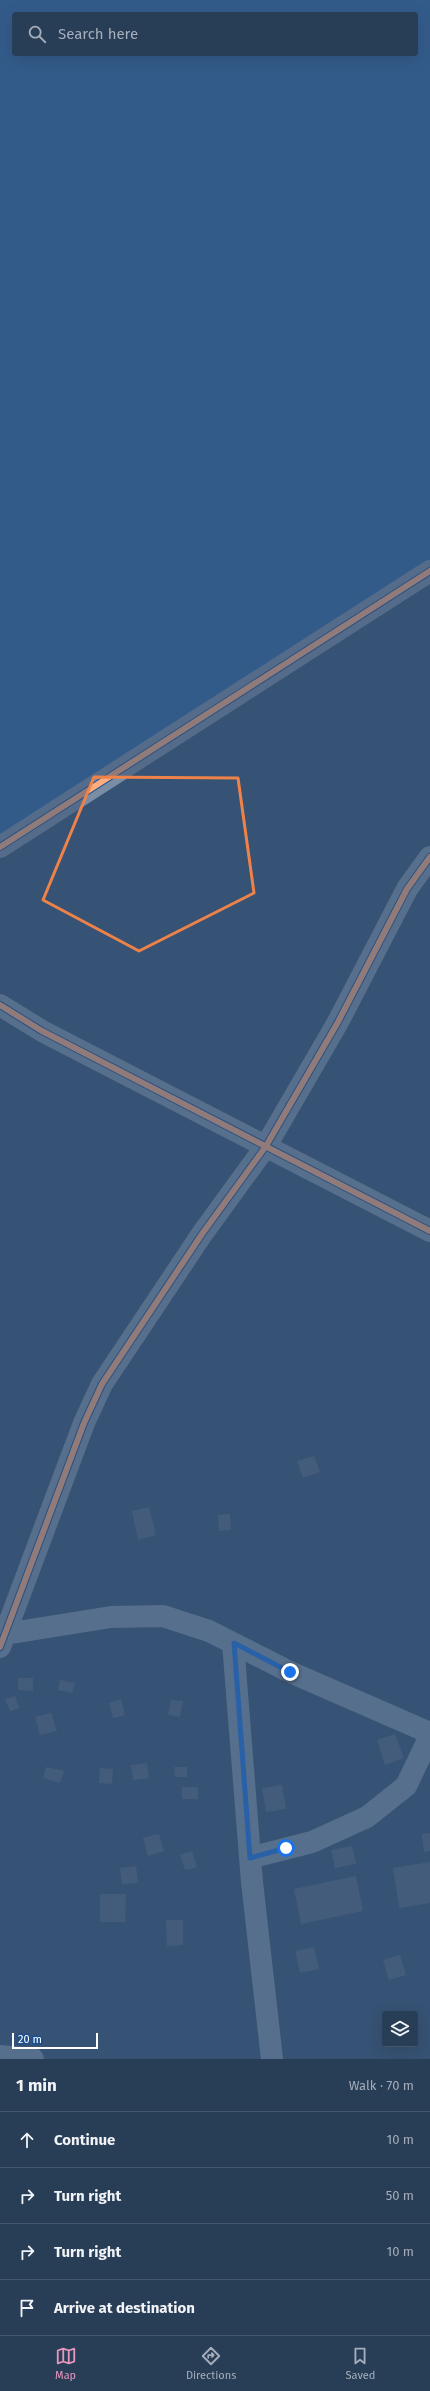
<!DOCTYPE html>
<html lang="en">
<head>
<meta charset="utf-8">
<style>
  :root { --surface:#283e57; --page:#344961; --text:#f1f3f6; --muted:#a5aeba; --line:#44576d; --accent:#e797bd }
  body { margin:0; font-family:"Fira Sans",sans-serif; background:var(--page); color:var(--text) }
  .controls { position:absolute; right:12px; bottom:12px; display:grid; overflow:hidden; border-radius:4px; box-shadow:0 4px 16px #0002 }
  .controls button { width:36px; height:36px; display:grid; place-items:center; padding:0; border:0; border-bottom:1px solid var(--line); background:var(--surface); color:var(--text); font:20px sans-serif }
  .scale { position:absolute; left:12px; bottom:10px; width:86px; box-sizing:border-box; padding-left:4px; border:2px solid #fff; border-top:0; font-size:11px; line-height:14px; white-space:nowrap; color:#fff; -webkit-text-stroke:3px #1b4f8f; paint-order:stroke }
  .stop { position:absolute; width:12px; height:12px; margin:-9px; border:3px solid #1a73e8; border-radius:50%; background:#fff }
  .stop.end { background:#1a73e8; border-color:#fff; box-shadow:0 1px 4px #0008 }
  .list { margin:0; padding:0; list-style:none }
  h2 { display:flex; justify-content:space-between; align-items:center; height:52px; margin:0; padding:0 16px; font-size:17px }
  h2 small { font-size:13px; font-weight:400; color:var(--muted) }
  .list li { display:grid; grid-template-columns:26px 1fr auto; gap:12px; align-items:center; box-sizing:border-box; height:56px; padding:0 16px; border-top:1px solid var(--line) }
  .list b { display:block; font-size:15px; white-space:nowrap }
  .list em { font-size:13px; font-style:normal; color:var(--muted) }
  .icon { flex:none; width:22px; height:22px; fill:none; stroke:currentColor; stroke-width:2; stroke-linecap:round; stroke-linejoin:round }
  .map { position:relative; flex:none; width:430px; height:2059px; overflow:hidden }
  .search { position:absolute; background:var(--surface); box-shadow:0 4px 16px #0002; left:12px; right:12px; top:12px; height:44px; display:flex; align-items:center; gap:10px; box-sizing:border-box; padding:0 14px; border-radius:4px; color:var(--muted); font-size:15px }
  .sheet { height:276px; background:var(--surface) }
  nav { display:flex; justify-content:space-around; align-items:center; box-sizing:border-box; height:56px; border-top:1px solid var(--line); background:var(--surface); font-size:11px; color:var(--muted) }
  nav a { display:grid; justify-items:center; gap:2px }
  nav .on { color:var(--accent) }
  .map>svg:first-child { display:block }
  .green { fill:#2f66a5; fill-rule:evenodd }
  .building { fill:#526984 }
  .lines { fill:none; stroke-linecap:round; stroke-linejoin:round }
  .street { stroke:#7d92a8; stroke-width:22 }
  .secondary { stroke:#798da4; stroke-width:22 }
  .cycleway-casing { stroke:#1b4f8f; stroke-width:8 }
  .cycleway { stroke:#ffac80; stroke-width:6 }
  .route { stroke:#1a73e8; stroke-width:5 }
  .marked { fill:none; stroke:#ee8249; stroke-width:3; stroke-linejoin:round }
</style>
</head>
<body>
<div class="map">
<svg width="430" height="2059" viewBox="0 0 430 2059">
  <rect width="100%" height="100%" fill="#365274"/>
  <!-- green -->
  <path class="green" d="M0 0H430V563L0 840ZM14 14H416V54H14Z"/>
  <!-- building -->
  <path class="building" d="M314 1456 320 1472 303 1478 297 1461Z
    M149 1507 156 1535 138 1540 132 1511Z
    M230 1514 231 1530 219 1531 218 1515Z
    M18 1678H33V1691L18 1690Z
    M60 1680 75 1683 72 1693 58 1690Z
    M15 1696 19 1708 10 1711 5 1699Z
    M121 1699 125 1715 113 1718 109 1703Z
    M171 1700 183 1701 180 1717 168 1715Z
    M51 1713 57 1731 40 1735 35 1717Z
    M395 1734 404 1758 385 1765 377 1740Z
    M147 1763 149 1778 133 1780 131 1765Z
    M46 1767 64 1771 60 1783 43 1778Z
    M174 1767H187V1777H175Z
    M100 1768 113 1769 112 1784 99 1783Z
    M282 1785 286 1809 266 1812 262 1788Z
    M182 1787H198V1799H182Z
    M430 1833V1851L424 1852 422 1834Z
    M159 1834 164 1851 148 1856 143 1838Z
    M352 1846 356 1864 335 1868 331 1850Z
    M192 1851 197 1867 185 1870 180 1855Z
    M430 1862V1903L399 1908 393 1868Z
    M136 1866 138 1883 122 1884 120 1868Z
    M356 1876 363 1911 301 1924 294 1889Z
    M100 1894H126L125 1922H100Z
    M166 1920H183V1945L167 1946Z
    M314 1947 319 1969 300 1973 295 1951Z
    M400 1955 406 1975 389 1980 383 1960Z"/>
  <g class="lines">
    <!-- street -->
    <path class="street" d="M0 1005 42 1031 430 1231
      M5 1634 111 1617 163 1616 209 1631 290 1672 430 1733
      M233 1643 252 1882 272 2059
      M0 1647 84 1423 102 1384 202 1234 266 1146 338 1022 407 889 430 857
      M250 1858 312 1842 367 1817 406 1786 430 1736
      M0 2056 33 2059"/>
    <!-- secondary -->
    <path class="secondary" d="M0 847 430 571"/>
    <defs>
      <path id="cycleway" d="M0 847 430 571
        M0 1005 42 1031 430 1231
        M0 1647 84 1423 102 1384 202 1234 266 1146 338 1022 407 889 430 857"/>
    </defs>
    <!-- cycleway casing -->
    <use href="#cycleway" class="cycleway-casing"/>
    <!-- cycleway -->
    <use href="#cycleway" class="cycleway"/>
  </g>
  <g class="lines">
    <!-- route -->
    <path class="route" d="M286 1848 250 1858 234 1643 290 1672"/>
  </g>
  <!-- marked area -->
  <path d="M0 0H430V2059H0ZM94 777 238 778 254 893 139 951 43 900Z" fill="#365274" fill-opacity=".55" fill-rule="evenodd"/>
  <path class="marked" d="M94 777 238 778 254 893 139 951 43 900Z"/>
</svg>
<div class="controls">
<button><svg class="icon" aria-label="layers" viewBox="0 0 24 24"><path d="M12 4l9 5-9 5-9-5zM3 14l9 5 9-5"/></svg></button>
</div>
<div class="scale">20 m</div>
<div class="stop" style="left:286px;top:1848px"></div>
<div class="stop end" style="left:290px;top:1672px"></div>
<div class="search"><svg class="icon" aria-label="search" viewBox="0 0 24 24"><circle cx="10" cy="10" r="6"/><path d="M15 15l6 6"/></svg>Search here</div>
</div>
<section class="sheet">
<h2>1 min<small>Walk · 70 m</small></h2>
<ul class="list">
<li><svg class="icon" aria-label="ahead" viewBox="0 0 24 24"><path d="M12 20V5M6 11l6-6 6 6"/></svg><div><b>Continue</b></div><em>10 m</em></li>
<li><svg class="icon" aria-label="right" viewBox="0 0 24 24"><path d="M7 20v-9h11M14 6l5 5-5 5"/></svg><div><b>Turn right</b></div><em>50 m</em></li>
<li><svg class="icon" aria-label="right" viewBox="0 0 24 24"><path d="M7 20v-9h11M14 6l5 5-5 5"/></svg><div><b>Turn right</b></div><em>10 m</em></li>
<li><svg class="icon" aria-label="arrive" viewBox="0 0 24 24"><path d="M6 21V4h12l-3 4 3 4H6"/></svg><div><b>Arrive at destination</b></div></li>
</ul>
</section>
<nav>
<a class="on"><svg class="icon" aria-label="map" viewBox="0 0 24 24"><path d="M3 6l6-2 6 2 6-2v14l-6 2-6-2-6 2zM9 4v14M15 6v14"/></svg>Map</a>
<a><svg class="icon" aria-label="directions" viewBox="0 0 24 24"><path d="M12 3l9 9-9 9-9-9zM9 14v-3h6M13 9l2 2-2 2"/></svg>Directions</a>
<a><svg class="icon" aria-label="saved" viewBox="0 0 24 24"><path d="M7 4h10v16l-5-4-5 4z"/></svg>Saved</a>
</nav>
</body>
</html>
